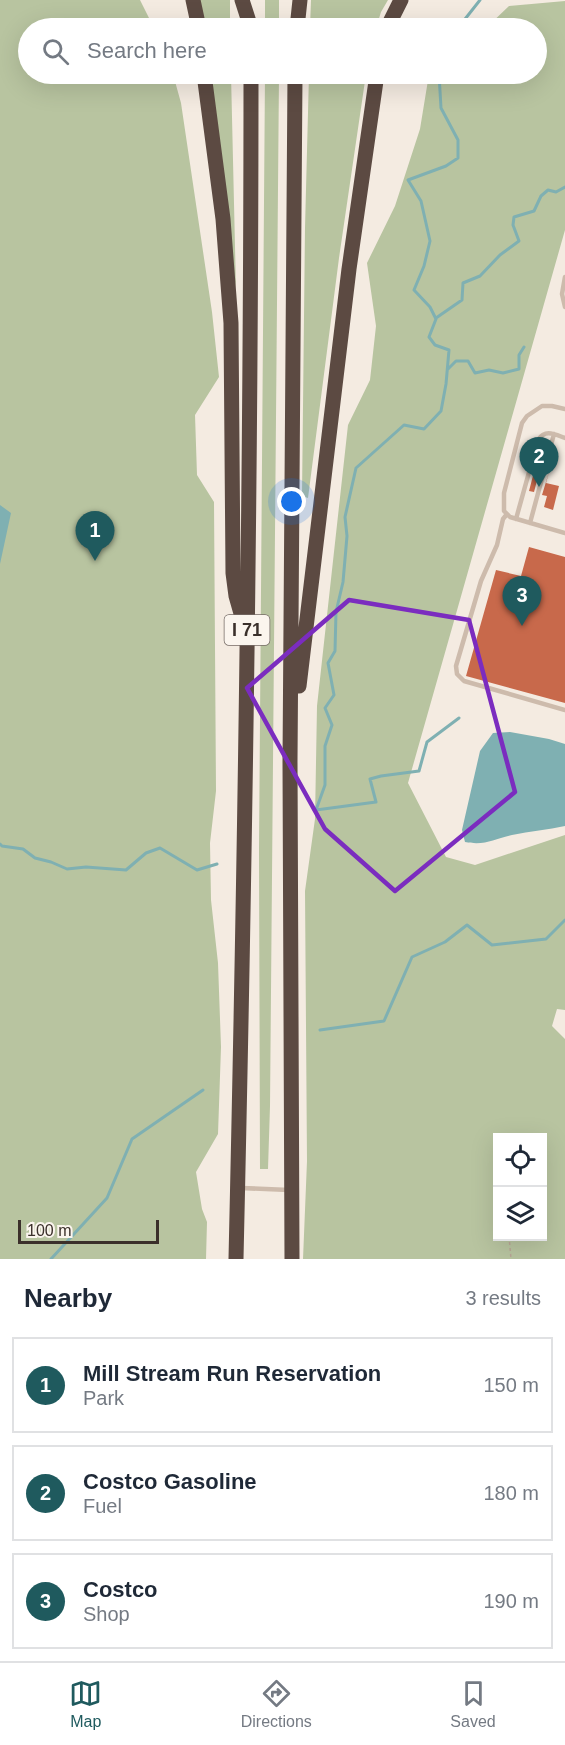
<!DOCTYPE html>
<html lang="en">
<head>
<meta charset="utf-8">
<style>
  :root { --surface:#fff; --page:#f6f6f7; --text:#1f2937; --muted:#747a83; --line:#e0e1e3; --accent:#1f5a5e }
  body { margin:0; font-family:Arial,sans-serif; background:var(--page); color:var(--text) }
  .controls { position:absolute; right:18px; bottom:18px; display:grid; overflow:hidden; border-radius:0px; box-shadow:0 6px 24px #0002 }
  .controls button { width:54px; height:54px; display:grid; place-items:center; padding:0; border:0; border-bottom:2px solid var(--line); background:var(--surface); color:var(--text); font:30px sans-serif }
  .scale { position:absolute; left:18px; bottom:15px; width:141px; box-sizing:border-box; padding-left:6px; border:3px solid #3b302b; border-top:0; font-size:16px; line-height:21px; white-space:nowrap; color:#3b302b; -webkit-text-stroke:4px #fbf5ee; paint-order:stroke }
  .you { position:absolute; left:292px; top:502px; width:21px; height:21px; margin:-15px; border:4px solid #fff; border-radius:50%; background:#1a73e8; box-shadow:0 0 0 9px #1a73e833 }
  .badge { display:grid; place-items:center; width:39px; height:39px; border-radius:50%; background:var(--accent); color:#fff; font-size:20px; font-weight:700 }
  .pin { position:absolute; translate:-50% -50px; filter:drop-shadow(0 2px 3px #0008) }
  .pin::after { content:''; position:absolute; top:32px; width:21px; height:18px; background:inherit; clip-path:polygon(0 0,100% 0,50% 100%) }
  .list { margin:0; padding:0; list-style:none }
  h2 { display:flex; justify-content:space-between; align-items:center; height:78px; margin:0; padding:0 24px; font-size:26px }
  h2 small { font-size:20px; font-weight:400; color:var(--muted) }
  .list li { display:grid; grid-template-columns:39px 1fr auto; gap:18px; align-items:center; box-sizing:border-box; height:96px; margin:0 12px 12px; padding:0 12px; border:2px solid var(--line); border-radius:0px }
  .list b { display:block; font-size:22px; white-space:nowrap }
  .list p { margin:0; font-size:20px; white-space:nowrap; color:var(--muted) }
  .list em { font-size:20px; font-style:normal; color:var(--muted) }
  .icon { flex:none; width:33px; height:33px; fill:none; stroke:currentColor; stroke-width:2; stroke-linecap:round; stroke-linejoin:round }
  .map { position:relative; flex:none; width:565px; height:1259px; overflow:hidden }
  .search { position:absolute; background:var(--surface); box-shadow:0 6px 24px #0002; left:18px; right:18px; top:18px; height:66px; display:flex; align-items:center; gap:15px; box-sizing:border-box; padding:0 21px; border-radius:33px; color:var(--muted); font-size:22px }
  .sheet { height:402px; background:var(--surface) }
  nav { display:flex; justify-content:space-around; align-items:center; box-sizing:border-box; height:84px; border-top:2px solid var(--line); background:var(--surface); font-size:16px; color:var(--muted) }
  nav a { display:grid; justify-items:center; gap:3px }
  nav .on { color:var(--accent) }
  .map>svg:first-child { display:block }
  .green { fill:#b8c4a0; fill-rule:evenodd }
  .water { fill:#7fb0b2 }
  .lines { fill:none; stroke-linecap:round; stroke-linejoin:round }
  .stream { stroke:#7fb0b2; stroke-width:3 }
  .building { fill:#c8694b }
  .path { stroke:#b9a596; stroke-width:1.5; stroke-dasharray:3 3; stroke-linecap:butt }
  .lane { stroke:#cdbbac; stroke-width:4.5 }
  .highway { stroke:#5c4a42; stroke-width:15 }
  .marked { fill:none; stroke:#7b2cbf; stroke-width:4.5; stroke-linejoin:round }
  .labels { text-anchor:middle; stroke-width:5; stroke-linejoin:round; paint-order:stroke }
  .shield { fill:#fbf5ee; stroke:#756b66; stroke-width:1.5 }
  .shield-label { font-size:18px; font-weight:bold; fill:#3b302b }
</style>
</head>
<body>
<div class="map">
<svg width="565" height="1259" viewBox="0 0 565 1259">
  <rect width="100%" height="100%" fill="#f4ebe1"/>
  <!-- green -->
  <path class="green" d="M0 0H140L154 28H28V74H173L181 103 212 312 219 377 195 415 197 475 214 502 216 791 210 843 211 900 218 963 221 1047 218 1134 196 1172 202 1209 207 1222 206 1259H0Z
    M199 0H230V28H204Z
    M265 0H279V28H265Z
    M311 0H388L381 12 376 28H310Z
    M565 1V230L408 783 446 857 475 865 565 835V1010L557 1009 552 1026 565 1039V1259H303L307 1161 305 891 315 819 317 706 348 425 370 380 376 326 367 263 395 206 420 129 429 74H536V28H486L509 6ZM498 1138H542V1236H498Z
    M209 74H231L236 289Z
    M265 74H279L270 1106 268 1169H260L259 850Z
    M309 74H366L339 258 308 498 302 496 305 228Z"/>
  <!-- water -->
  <path class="water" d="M0 505 11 513 0 564Z
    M510 732 549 739 565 744V826C548 830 530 831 512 835 494 839 485 846 465 842L462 830 480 751 493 733Z"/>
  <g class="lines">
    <!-- stream -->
    <path class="stream" d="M458 28 480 0
      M439 74 441 108 458 140V158L446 166 408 180 421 201 430 241 424 266 414 290 430 307 436 319 429 337 435 345 449 350 446 384 441 411 424 429 404 425 356 468 345 517 347 536 343 582 336 612 335 651 328 663 334 695 325 708 332 725 325 746V785L316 810 376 802 370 779 381 776 419 771 427 742 459 718
      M436 318 462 300 463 283 480 276 500 255 519 241 513 225 514 217 534 211 541 196 548 190 556 192 565 187
      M448 369 456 361H468L475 373 489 370 503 373 519 369V355L524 347
      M0 844 2 846 23 849 35 858 51 862 67 869 86 867 126 870 146 853 160 848 197 870 217 864
      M320 1030 384 1021 412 957 445 942 467 925 492 945 546 939 565 920
      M51 1259 107 1198 132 1139 203 1090"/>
  </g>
  <!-- building -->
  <path class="building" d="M535 468 540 469 534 492 529 491Z
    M549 472 546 483 559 486 553 510 544 507 547 496 542 495Z
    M529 547 565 557V703L466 676 496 570 521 576Z"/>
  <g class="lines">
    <!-- path -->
    <path class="path" d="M509 1236 511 1259"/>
    <!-- lane -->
    <path class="lane" d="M565 277 562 294 565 307
      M565 409 552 406H542L527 416 522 423 504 493V511L510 517 565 533
      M507 514 503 519 497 545 481 581 456 666 457 674 464 681 565 710
      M516 519 538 440C545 429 554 434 565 438
      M530 523 554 434
      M241 1188 289 1190"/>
    <!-- highway -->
    <path class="highway" d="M193 0 199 28
      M242 0 251 28
      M297 28 300 0
      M387 28 401 0
      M204 74 223 219 231 323 233 573 236 596 242 617
      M299 686 349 269 377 74
      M236 1259C245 864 251 469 251 74
      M292 1259 290 761 295 74"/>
  </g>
  <!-- marked area -->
  <path class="marked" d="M349 600 469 620 515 792 395 891 325 829 247 688Z"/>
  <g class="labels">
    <!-- shield labels -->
    <rect class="shield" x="224.5" y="615" width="45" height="30" rx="4.5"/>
    <g class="shield-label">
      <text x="247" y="636">I 71</text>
    </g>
  </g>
</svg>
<div class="controls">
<button><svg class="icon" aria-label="locate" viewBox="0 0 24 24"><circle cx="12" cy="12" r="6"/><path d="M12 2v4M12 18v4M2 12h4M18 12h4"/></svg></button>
<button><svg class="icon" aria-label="layers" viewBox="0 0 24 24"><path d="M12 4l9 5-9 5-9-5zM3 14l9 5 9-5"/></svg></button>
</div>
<div class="scale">100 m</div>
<div class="you"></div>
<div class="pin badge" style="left:95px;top:561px">1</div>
<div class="pin badge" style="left:539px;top:487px">2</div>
<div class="pin badge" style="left:522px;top:626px">3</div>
<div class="search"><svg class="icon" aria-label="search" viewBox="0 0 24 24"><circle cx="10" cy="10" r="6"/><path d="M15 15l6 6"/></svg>Search here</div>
</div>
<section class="sheet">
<h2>Nearby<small>3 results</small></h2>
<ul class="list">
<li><span class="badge">1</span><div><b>Mill Stream Run Reservation</b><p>Park</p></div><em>150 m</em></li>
<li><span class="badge">2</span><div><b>Costco Gasoline</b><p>Fuel</p></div><em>180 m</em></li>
<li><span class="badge">3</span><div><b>Costco</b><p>Shop</p></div><em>190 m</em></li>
</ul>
</section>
<nav>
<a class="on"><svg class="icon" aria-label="map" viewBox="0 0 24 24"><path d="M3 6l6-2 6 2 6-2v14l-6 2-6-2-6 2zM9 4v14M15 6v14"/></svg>Map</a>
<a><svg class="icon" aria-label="directions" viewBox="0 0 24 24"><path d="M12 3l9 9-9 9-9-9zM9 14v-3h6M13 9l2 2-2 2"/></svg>Directions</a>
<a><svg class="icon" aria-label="saved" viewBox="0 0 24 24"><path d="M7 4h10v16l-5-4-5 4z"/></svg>Saved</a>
</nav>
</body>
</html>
